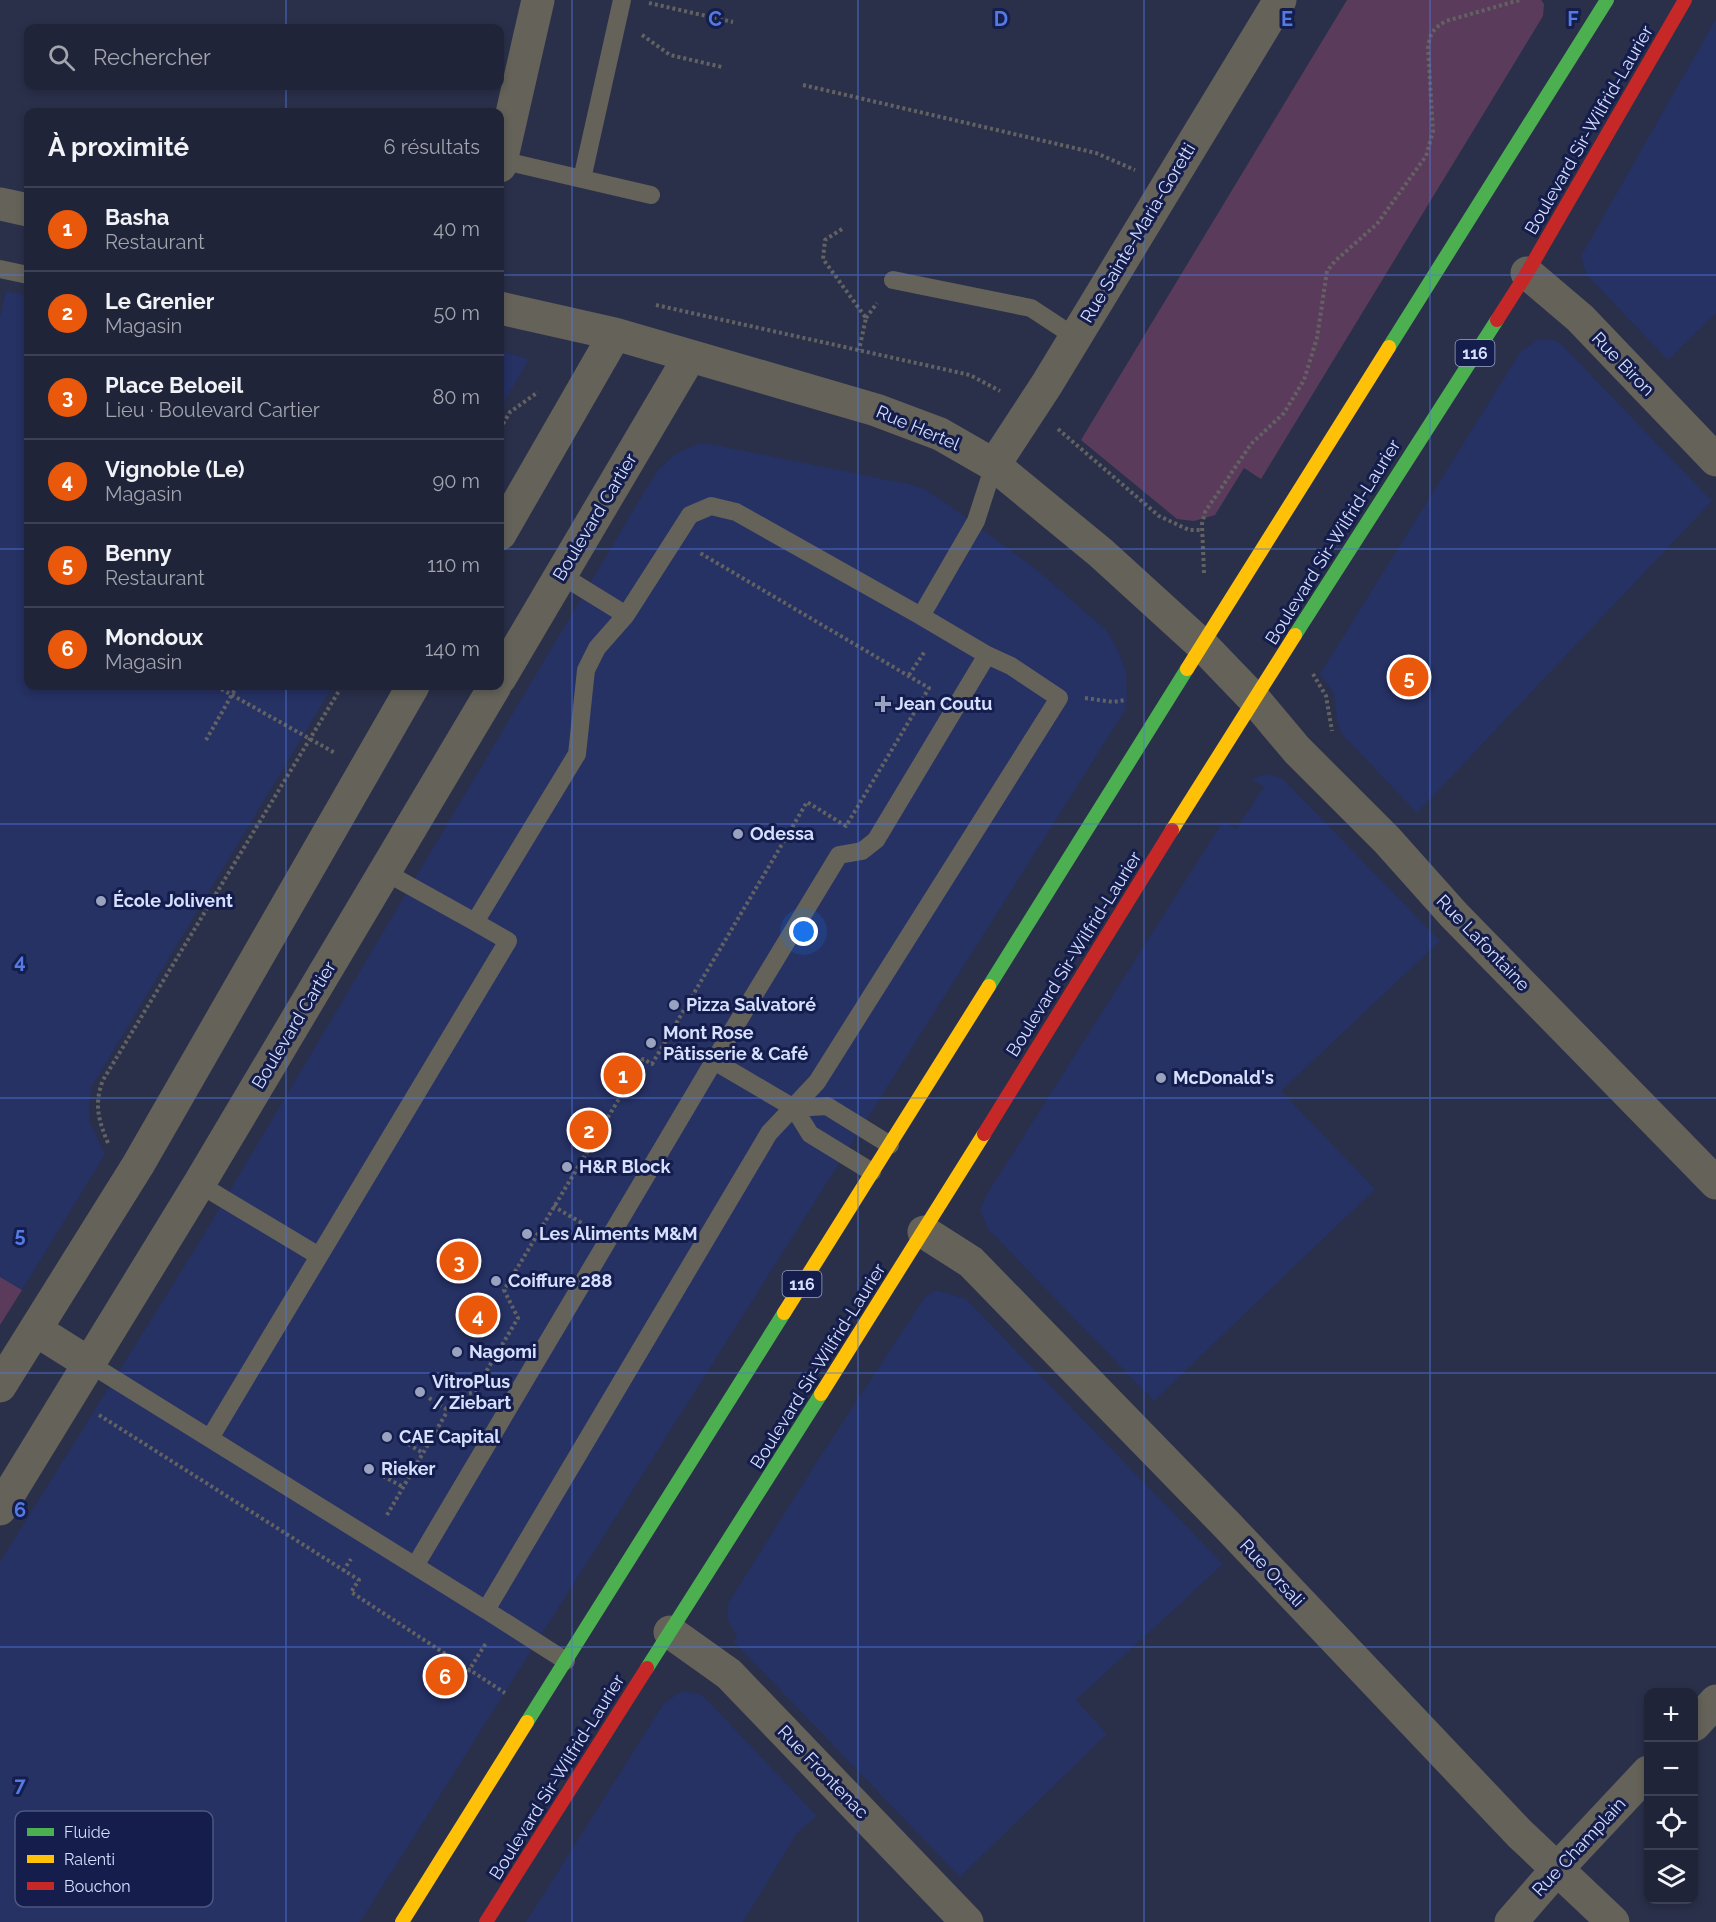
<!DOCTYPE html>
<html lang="fr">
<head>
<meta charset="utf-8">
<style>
  :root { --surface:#202438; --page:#282c40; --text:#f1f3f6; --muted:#a2a4ae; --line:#3d4153; --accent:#ea580c }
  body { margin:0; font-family:Raleway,sans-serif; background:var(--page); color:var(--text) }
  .controls { position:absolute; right:18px; bottom:18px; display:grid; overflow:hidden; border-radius:12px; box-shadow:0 3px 9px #0003 }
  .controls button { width:54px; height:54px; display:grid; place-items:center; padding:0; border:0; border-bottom:2px solid var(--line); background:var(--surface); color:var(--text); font:30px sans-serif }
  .you { position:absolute; left:804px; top:932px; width:21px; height:21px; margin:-15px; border:4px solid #fff; border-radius:50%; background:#1a73e8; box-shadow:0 0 0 9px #1a73e833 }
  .badge { display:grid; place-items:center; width:39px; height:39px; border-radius:50%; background:var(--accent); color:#fff; font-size:20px; font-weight:700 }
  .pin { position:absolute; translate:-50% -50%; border:3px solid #fff; box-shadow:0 2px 6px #0006 }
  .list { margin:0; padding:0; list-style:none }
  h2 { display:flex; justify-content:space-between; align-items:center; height:78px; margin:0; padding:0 24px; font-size:26px }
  h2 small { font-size:20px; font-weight:400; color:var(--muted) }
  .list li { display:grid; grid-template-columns:39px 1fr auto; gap:18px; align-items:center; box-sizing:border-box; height:84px; padding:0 24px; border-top:2px solid var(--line) }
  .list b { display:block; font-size:22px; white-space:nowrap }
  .list p { margin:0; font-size:20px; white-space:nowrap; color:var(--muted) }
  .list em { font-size:20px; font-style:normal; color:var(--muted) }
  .icon { flex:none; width:33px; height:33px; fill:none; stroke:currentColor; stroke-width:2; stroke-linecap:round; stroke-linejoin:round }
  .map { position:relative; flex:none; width:1716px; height:1922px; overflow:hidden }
  .search { position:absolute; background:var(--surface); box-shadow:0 3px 9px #0003; left:24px; top:24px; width:480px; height:66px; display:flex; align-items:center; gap:15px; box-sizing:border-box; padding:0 21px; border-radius:12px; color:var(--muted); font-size:22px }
  .panel { position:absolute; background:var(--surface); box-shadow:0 3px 9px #0003; left:24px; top:108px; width:480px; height:582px; border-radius:12px }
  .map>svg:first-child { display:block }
  .built { fill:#263164 }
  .green { fill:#5b3b5b }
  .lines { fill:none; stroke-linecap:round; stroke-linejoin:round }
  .path { stroke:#636262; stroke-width:4; stroke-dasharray:3 3; stroke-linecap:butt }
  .lane { stroke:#646259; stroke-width:18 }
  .street { stroke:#646259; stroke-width:33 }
  .fast { stroke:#4caf50; stroke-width:14 }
  .slow { stroke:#ffc107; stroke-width:14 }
  .jam { stroke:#c62828; stroke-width:14 }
  .grid { fill:none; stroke:#547ae3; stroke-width:1.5; stroke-opacity:0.55 }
  .poi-dot { fill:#99a2bf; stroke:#141d4c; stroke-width:2 }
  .labels { text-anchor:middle; stroke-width:6; stroke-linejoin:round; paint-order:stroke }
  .shield { fill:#141d4c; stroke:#9ba5c9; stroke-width:1.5 }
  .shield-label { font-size:16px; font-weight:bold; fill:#d5dffe }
  .street-label { font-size:18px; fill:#d5dffe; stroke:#141d4c }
  .poi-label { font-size:18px; font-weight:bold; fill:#d5dffe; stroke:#141d4c; text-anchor:start }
  .key { fill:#141d4c; stroke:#4e5781; stroke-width:1.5 }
  .key-label { font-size:16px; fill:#d5dffe }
  .grid-label { font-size:20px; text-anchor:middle; font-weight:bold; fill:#547ae3; stroke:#141d4c; stroke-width:6; stroke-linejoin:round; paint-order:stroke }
</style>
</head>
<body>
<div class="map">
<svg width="1716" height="1922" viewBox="0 0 1716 1922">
  <rect width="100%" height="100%" fill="#2a304a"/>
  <!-- built -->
  <path class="built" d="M1716 19V313L1668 360 1586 274 1581 256Z
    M6 291 28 296V686H333L92 1086 89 1107 90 1123 105 1154 22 1290 0 1277V317Z
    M1538 340H1554L1561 344 1712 501 1417 813 1342 734 1337 722 1334 693 1320 674 1521 351Z
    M500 351 529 359 500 409Z
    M698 444H710L908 484 922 488 946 503 1032 566 1106 630 1116 646 1126 671 1127 700 1124 712 360 1922H0V1562L200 1241 649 484 658 470 677 453Z
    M1267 774 1283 779 1440 941 1281 1091 1375 1189 1154 1401 988 1229 980 1210 987 1194 1223 821 1236 829 1264 787 1252 779Z
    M936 1290 966 1299 1223 1564 1076 1700 1107 1734 960 1877 734 1642 737 1634 730 1625 727 1613 729 1602 816 1463 925 1297Z
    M682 1691 700 1694 709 1702 817 1816 797 1833 743 1922H526L664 1703Z"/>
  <!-- green -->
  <path class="green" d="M1347 0H1541L1544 4 1543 16 1261 479 1244 468 1215 515 1194 521 1177 519 1081 440Z
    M0 1277 22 1290 0 1325Z"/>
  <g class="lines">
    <!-- path -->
    <path class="path" d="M649 3 733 22
      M642 35 670 55 722 67
      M803 85 1096 153 1135 170
      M842 229 825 240 823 259 866 318 859 350
      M656 305 970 375 1000 391
      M866 318 877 303
      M500 429 510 412 538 392
      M1058 429 1159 516 1189 530H1202
      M1204 573 1202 524 1205 512 1251 444 1284 413 1304 380 1317 338 1327 271 1335 261 1377 224 1426 156 1433 132 1428 47C1430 33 1434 28 1446 21L1520 0
      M1313 674 1326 696 1332 731
      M909 675 925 651
      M216 686 335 753
      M1085 698 1113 702 1125 700
      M206 740 237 686
      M108 1143C98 1120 94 1103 103 1080L342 686
      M553 1206 585 1225
      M471 1343 504 1362
      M429 1398 448 1410
      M99 1415 359 1580 351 1592 505 1693
      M403 1441 423 1453
      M383 1476 403 1487
      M387 1515 455 1398 474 1392 518 1318 504 1290 643 1059 652 1064 807 802 846 826 929 688 700 553
      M343 1571 351 1559
      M468 1672 486 1643"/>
    <!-- lane -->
    <path class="lane" d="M501 160 651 195
      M582 179 622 0
      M0 269 28 275
      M893 280 1031 308 1075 337
      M561 575 626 615 690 515 711 506 736 512 921 616
      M385 872 475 922 577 754 586 670 597 648 626 615
      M794 1108 827 1106 890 1145
      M872 1172 810 1134 794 1108 714 1061 839 855 862 851 876 840 987 655 921 616 976 521 994 465
      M199 1184 319 1256
      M90 1364 486 1610
      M210 1438 508 941 475 922
      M415 1566 714 1061
      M566 1661 486 1610 769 1133 817 1082 1059 698 1011 666 987 655"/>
    <!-- street -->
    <path class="street" d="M500 166 538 0
      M0 204 28 210
      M1527 273 1580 318 1716 460
      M500 308 615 334 876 410 940 434 994 465 1101 553 1203 646 1255 700 1297 750 1387 840 1454 915 1716 1183
      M994 465 1047 384 1280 0
      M500 534 615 334
      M500 678 690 356
      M924 1232 971 1262 1226 1524 1519 1833 1613 1922
      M36 1330 90 1364
      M0 1386 138 1165 413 686
      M0 1509 199 1184 495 686
      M670 1632 729 1674 967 1922
      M1694 1725 1716 1701
      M1511 1922 1558 1868 1648 1772"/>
    <!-- fast -->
    <path class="fast" d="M1389 347 1607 0
      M1295 635 1497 320
      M989 986 1187 669
      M647 1668 821 1394
      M527 1722 784 1313"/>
    <!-- slow -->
    <path class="slow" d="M1187 669 1389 347
      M1172 830 1295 635
      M784 1313 989 986
      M821 1394 984 1134
      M402 1922 527 1722"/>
    <!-- jam -->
    <path class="jam" d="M1497 320 1527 273 1685 0
      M984 1134 1172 830
      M486 1922 647 1668"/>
  </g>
  <!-- grid -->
  <path class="grid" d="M286 0V28M572 0V1922M858 0V1922M1144 0V1922M1430 0V1922M286 86V112M0 275H28M500 275H1716M0 549H28M500 549H1716M286 686V1922M0 824H1716M0 1098H1716M0 1373H1716M0 1647H1716"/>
  <!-- markers -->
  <g class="poi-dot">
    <path d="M880 695h6v6h6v6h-6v6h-6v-6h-6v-6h6z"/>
    <circle cx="738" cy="834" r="6"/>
    <circle cx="101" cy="901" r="6"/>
    <circle cx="674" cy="1005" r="6"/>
    <circle cx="651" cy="1043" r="6"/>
    <circle cx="1161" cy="1078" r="6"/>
    <circle cx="567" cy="1167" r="6"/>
    <circle cx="527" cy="1234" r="6"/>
    <circle cx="496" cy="1281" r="6"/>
    <circle cx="457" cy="1352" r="6"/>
    <circle cx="420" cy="1392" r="6"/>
    <circle cx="387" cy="1437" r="6"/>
    <circle cx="369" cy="1469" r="6"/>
  </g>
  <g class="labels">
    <!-- shield labels -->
    <g class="shield">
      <rect x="1455.5" y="340" width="39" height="26" rx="4.5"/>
      <rect x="782.5" y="1271" width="39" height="26" rx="4.5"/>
    </g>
    <g class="shield-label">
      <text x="1475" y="359">116</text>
      <text x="802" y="1290">116</text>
    </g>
    <!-- street labels -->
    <g class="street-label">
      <text transform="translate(1589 130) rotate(-60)" y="6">Boulevard Sir-Wilfrid-Laurier</text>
      <text transform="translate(1138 233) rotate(-59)" y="6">Rue Sainte-Maria-Goretti</text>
      <text transform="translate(1623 364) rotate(46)" y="6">Rue Biron</text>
      <text transform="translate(918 428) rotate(23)" y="6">Rue Hertel</text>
      <text transform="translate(595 517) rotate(-59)" y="6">Boulevard Cartier</text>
      <text transform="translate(1333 542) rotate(-58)" y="6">Boulevard Sir-Wilfrid-Laurier</text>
      <text transform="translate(1483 943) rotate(46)" y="6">Rue Lafontaine</text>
      <text transform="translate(1074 954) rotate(-58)" y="6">Boulevard Sir-Wilfrid-Laurier</text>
      <text transform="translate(294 1025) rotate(-59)" y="6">Boulevard Cartier</text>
      <text transform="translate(818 1366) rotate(-58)" y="6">Boulevard Sir-Wilfrid-Laurier</text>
      <text transform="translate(1272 1573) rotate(47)" y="6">Rue Orsali</text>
      <text transform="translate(823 1772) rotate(46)" y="6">Rue Frontenac</text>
      <text transform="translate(557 1777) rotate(-58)" y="6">Boulevard Sir-Wilfrid-Laurier</text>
      <text transform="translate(1579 1847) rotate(-47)" y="6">Rue Champlain</text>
    </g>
    <!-- poi labels -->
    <g class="poi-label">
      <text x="895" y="710">Jean Coutu</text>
      <text x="750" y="840">Odessa</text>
      <text x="113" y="907">École Jolivent</text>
      <text x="686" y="1011">Pizza Salvatoré</text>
      <text x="663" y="1039">Mont Rose<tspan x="663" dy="21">Pâtisserie &amp; Café</tspan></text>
      <text x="1173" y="1084">McDonald's</text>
      <text x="579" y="1173">H&amp;R Block</text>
      <text x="539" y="1240">Les Aliments M&amp;M</text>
      <text x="508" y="1287">Coiffure 288</text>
      <text x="469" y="1358">Nagomi</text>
      <text x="432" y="1388">VitroPlus<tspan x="432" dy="21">/ Ziebart</tspan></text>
      <text x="399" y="1443">CAE Capital</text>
      <text x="381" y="1475">Rieker</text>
    </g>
  </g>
  <!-- legend -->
  <rect x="15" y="1811" width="198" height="96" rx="9" class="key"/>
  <rect x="27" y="1828" width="27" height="8" fill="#4caf50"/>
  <rect x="27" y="1855" width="27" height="8" fill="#ffc107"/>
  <rect x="27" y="1882" width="27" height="8" fill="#c62828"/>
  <g class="key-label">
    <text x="64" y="1838">Fluide</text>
    <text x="64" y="1865">Ralenti</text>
    <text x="64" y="1892">Bouchon</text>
  </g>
  <g class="grid-label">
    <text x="715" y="26">C</text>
    <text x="1001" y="26">D</text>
    <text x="1287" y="26">E</text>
    <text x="1573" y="26">F</text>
    <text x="20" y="968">4</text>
    <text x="20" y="1242">5</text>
    <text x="20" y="1517">6</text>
    <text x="20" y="1792">7</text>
  </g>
</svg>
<div class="controls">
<button>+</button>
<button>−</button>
<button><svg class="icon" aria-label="locate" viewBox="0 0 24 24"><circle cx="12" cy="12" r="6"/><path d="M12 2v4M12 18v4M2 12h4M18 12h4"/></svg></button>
<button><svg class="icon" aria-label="layers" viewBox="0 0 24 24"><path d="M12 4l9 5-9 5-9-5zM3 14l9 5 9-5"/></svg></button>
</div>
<div class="you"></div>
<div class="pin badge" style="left:623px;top:1075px">1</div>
<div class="pin badge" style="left:589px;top:1130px">2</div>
<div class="pin badge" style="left:459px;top:1261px">3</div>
<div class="pin badge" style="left:478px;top:1315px">4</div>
<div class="pin badge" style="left:1409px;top:677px">5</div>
<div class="pin badge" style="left:445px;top:1676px">6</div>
<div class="search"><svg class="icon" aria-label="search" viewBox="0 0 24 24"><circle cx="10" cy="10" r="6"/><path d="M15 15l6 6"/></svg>Rechercher</div>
<section class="panel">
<h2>À proximité<small>6 résultats</small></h2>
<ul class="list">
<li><span class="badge">1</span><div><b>Basha</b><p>Restaurant</p></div><em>40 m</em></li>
<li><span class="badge">2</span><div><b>Le Grenier</b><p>Magasin</p></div><em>50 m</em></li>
<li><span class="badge">3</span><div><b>Place Beloeil</b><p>Lieu · Boulevard Cartier</p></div><em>80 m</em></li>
<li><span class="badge">4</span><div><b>Vignoble (Le)</b><p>Magasin</p></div><em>90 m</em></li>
<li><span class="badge">5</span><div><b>Benny</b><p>Restaurant</p></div><em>110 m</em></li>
<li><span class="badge">6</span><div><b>Mondoux</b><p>Magasin</p></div><em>140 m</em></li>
</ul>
</section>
</div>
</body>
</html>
